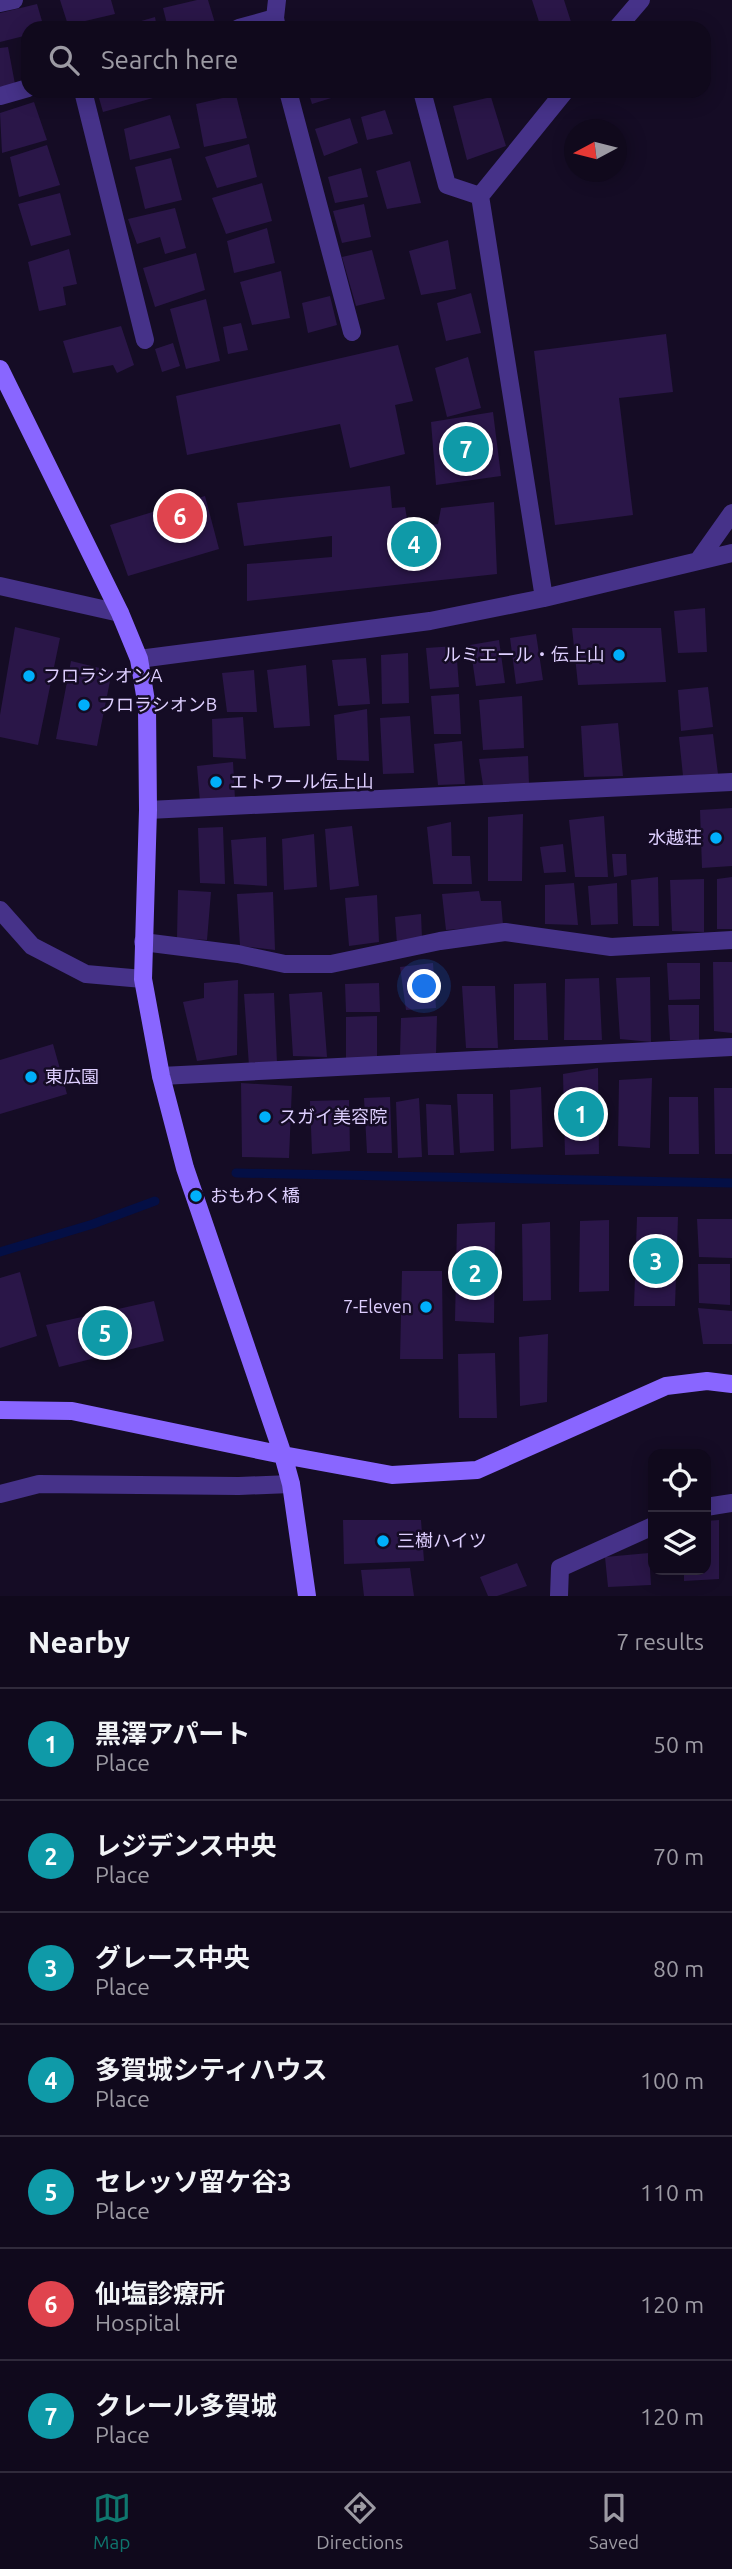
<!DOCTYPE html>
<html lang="en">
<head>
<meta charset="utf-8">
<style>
  :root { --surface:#10091c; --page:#191225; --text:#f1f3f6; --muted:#9c9aa3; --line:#302a3b; --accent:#0f766e }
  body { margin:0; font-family:Ubuntu,"Noto Sans JP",sans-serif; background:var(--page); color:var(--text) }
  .controls { position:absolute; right:21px; bottom:21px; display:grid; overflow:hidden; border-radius:14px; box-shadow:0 4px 18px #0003 }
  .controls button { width:63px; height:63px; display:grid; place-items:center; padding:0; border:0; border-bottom:2px solid var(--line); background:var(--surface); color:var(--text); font:35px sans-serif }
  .compass { position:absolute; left:564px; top:119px; width:63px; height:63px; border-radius:50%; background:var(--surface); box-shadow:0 4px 18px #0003; rotate:263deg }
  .you { position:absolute; left:425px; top:987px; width:24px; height:24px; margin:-18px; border:5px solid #fff; border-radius:50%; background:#1a73e8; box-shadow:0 0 0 10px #1a73e833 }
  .badge { display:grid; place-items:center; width:46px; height:46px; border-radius:50%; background:var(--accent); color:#fff; font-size:23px; font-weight:700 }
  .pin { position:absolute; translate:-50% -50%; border:4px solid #fff; box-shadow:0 2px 7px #0006 }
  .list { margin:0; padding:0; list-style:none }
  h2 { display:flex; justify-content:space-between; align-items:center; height:91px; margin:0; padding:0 28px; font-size:30px }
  h2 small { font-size:23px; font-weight:400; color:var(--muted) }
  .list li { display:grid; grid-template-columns:46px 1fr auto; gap:21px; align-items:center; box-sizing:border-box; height:112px; padding:0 28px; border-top:2px solid var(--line) }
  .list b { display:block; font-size:26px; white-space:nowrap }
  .list p { margin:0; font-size:23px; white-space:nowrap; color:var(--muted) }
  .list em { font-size:23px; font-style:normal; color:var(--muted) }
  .icon { flex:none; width:38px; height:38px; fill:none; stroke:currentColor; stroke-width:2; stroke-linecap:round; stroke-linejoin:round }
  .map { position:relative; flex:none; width:732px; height:1596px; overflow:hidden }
  .search { position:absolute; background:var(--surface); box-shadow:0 4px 18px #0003; left:21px; right:21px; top:21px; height:77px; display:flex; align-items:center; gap:18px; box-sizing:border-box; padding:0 24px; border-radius:21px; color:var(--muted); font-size:26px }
  .sheet { height:875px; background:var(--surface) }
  nav { display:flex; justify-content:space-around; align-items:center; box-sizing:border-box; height:98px; border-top:2px solid var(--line); background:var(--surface); font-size:19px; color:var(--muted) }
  nav a { display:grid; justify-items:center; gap:4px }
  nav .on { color:var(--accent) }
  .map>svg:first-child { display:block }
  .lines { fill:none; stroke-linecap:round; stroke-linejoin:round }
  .stream { stroke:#040f45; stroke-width:9 }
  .building { fill:#2a1648 }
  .street { stroke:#463289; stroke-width:18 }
  .secondary { stroke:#8966ff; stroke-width:18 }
  .poi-dot { fill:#00affa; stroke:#150c25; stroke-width:2.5 }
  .labels { text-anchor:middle; stroke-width:5; stroke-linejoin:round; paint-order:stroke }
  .poi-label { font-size:18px; fill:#decfff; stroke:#150c25; text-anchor:start }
</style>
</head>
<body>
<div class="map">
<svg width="732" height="1596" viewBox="0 0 732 1596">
  <rect width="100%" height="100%" fill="#150c25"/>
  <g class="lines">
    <!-- stream -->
    <path class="stream" d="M236 1173 732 1183
      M0 1252 93 1224 155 1201"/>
  </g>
  <!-- building -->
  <path class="building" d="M60 0H111L115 14 68 25Z
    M197 0H208L215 23 196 28H168L163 8Z
    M532 0H564L573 28H541Z
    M37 4 44 28H28V35L0 42V13Z
    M155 17 157 28H141L138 22Z
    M8 47 15 84 0 87V48Z
    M97 91H151L153 98 103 112Z
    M308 91H340L341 95 312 104Z
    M236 95 247 138 204 147 196 104Z
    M491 97 506 146 467 160 453 106Z
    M34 102 47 140 2 153 0 113Z
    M385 110 393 134 367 140 361 117Z
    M170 115 180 148 130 160 124 129Z
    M350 118 358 143 324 156 315 129Z
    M249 144 257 177 217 188 205 157Z
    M47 145 60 185 19 197 10 157Z
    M171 158 182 200 145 209 135 167Z
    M410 161 421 203 387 209 376 171Z
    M361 168 368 197 335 203 328 177Z
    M262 183 272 221 226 234 212 198Z
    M60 193 71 235 31 246 18 204Z
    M364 204 371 237 342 243 333 211Z
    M175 208 186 248 165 254 160 237 137 244 128 219Z
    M267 228 275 263 234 273 227 241Z
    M448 240 456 289 421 295 409 251Z
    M69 249 77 284 63 287 66 305 39 311 28 262Z
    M372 250 385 299 356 306 342 257Z
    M196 253 205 290 155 307 143 268Z
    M281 271 290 318 252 325 240 282Z
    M471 293 481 333 446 341 437 303Z
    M330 296 337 325 308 333 302 303Z
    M206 299 220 361 186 369 170 309Z
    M241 323 248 350 228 354 223 327Z
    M121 326 134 365 117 373 113 365 73 373 63 341Z
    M666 334 673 392 619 398 633 515 555 525 534 351Z
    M173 343 180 366 162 372 155 349Z
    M398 345 413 401 395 405 405 454 350 468 340 424 187 455 176 396Z
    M468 357 481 408 447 417 435 368Z
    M493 412 501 476 436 485 431 422Z
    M390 486 392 508 405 507 411 542 425 541V526L438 524 441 508 494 502 497 574 247 601V564L332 557V536L244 546 237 503Z
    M205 496 219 549 128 576 110 525Z
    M705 608 707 652 678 653 674 611Z
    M15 627 60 638 38 745 0 737V715Z
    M572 628H661L666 682 578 685Z
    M536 634 543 680 516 684 510 638Z
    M499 640 505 683 476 686 470 645Z
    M456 646 459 687 430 689 426 648Z
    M408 653 409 703 382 704 381 655Z
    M366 658 370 704 338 706 332 660Z
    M71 661 112 671 97 746 56 739Z
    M306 665 310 726 274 728 267 670Z
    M254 670 257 712H227L222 673Z
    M708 687 713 727 681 731 678 690Z
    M459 694 461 734H434L431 696Z
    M522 696 524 748 483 750 479 700Z
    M367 709 369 761 337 760 334 715Z
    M410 716 414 773 383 774 380 718Z
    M243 717 246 759 213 757 212 719Z
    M618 723 623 776 584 777 581 726Z
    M713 734 718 774 683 776 679 737Z
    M462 741 465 784 438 785 434 744Z
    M528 756 529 784 483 785 479 759Z
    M233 762 235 799 200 802 197 766Z
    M732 808V866L702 868 700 810Z
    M523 814 522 881H488V817Z
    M604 816 608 877H575L569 820Z
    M451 822 452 856H470L472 884H433L427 827Z
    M352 826 359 886 330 890 325 829Z
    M223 827 225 884 200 883 198 828Z
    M314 834 317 887 284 890 282 839Z
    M266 837 267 886 234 884 231 840Z
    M563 844 566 872 544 873 540 847Z
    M612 854H626L627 875 614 877Z
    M658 877 659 926H633L631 880Z
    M732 877V929H717V879Z
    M704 879V932L672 931 670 880Z
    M574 883 578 925 545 924V885Z
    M617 883 618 924 591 925 588 886Z
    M178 890 211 892 207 940 177 938Z
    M479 891 481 901H501L503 925 446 930 442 894Z
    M273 892 275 950 240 946 237 894Z
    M377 895 379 942 349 946 345 898Z
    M421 914 422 939 397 944 395 917Z
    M713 962H732V1033L714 1031Z
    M433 963 436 1008 406 1010 400 967Z
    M667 963H700V999L669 1000Z
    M650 977 651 1042 620 1039 616 978Z
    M599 978 602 1040H564L565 979Z
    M238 980 237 1055 197 1061 183 1002 204 998V983Z
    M379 983 380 1012H346L345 984Z
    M546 983 548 1040H514V984Z
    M462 986H495L498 1048H466Z
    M322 992 327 1057 293 1056 289 994Z
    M274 993 277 1063 249 1066 244 994Z
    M668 1005H699V1040H670Z
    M377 1016V1058H346V1017Z
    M437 1016 436 1055H400L401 1018Z
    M53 1044 67 1094 0 1114V1060Z
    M598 1068 599 1154 565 1155 563 1074Z
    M652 1078 650 1148 618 1146 619 1080Z
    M241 1083 292 1086 289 1158 242 1157Z
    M541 1087 543 1147 511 1149 510 1090Z
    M714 1088H732V1154H715Z
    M457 1094H493L494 1151 460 1153Z
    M390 1097 392 1153H367L364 1098Z
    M669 1097H698L699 1154H669Z
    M419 1098 422 1157 398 1158 396 1102Z
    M349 1100 350 1151 312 1154 310 1101Z
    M426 1104 451 1105 454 1155H428Z
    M637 1217H678L675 1306H634Z
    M697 1219H732V1258L699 1257Z
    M609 1220V1291L579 1292 580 1221Z
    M495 1222 494 1323 455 1321 457 1224Z
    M550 1222 551 1300 523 1301 522 1224Z
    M698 1264H730V1305L699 1303Z
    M402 1271H442L443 1359H400Z
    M20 1272 37 1336 0 1348V1278Z
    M154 1301 164 1341 59 1367 46 1325Z
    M698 1308 732 1311V1344H703Z
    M548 1334 547 1402 520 1406 519 1337Z
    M495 1353 497 1418H459L458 1354Z
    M343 1520H421L424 1561 344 1564Z
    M719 1520V1579L684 1581V1570H706V1521Z
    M649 1553 651 1585 608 1587 605 1557Z
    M517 1563 527 1586 497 1596H488L480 1577Z
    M410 1568 414 1596H364L361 1570Z"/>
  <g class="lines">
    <!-- street -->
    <path class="street" d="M0 3 14 0
      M275 18 277 0
      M239 28 275 18 277 28
      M617 28 641 0
      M83 91 145 340
      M288 91 352 332
      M422 91 447 185 480 196
      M565 91 480 196 544 598 732 553
      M0 96 28 88
      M698 561 732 513
      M0 586 120 613
      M139 659 430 621 544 598
      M148 810 732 782
      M0 910 32 946 86 974 143 979
      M143 942 238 954 285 964H331L440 941 505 932 611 947 732 940
      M161 1076 732 1047
      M0 1494 39 1484 239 1486 291 1484
      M706 1507 732 1503
      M559 1596 560 1568 653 1526"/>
    <!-- secondary -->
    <path class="secondary" d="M0 369 120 613 139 659 147 707 148 810 143 979 161 1076 185 1168 283 1455 72 1411 0 1410
      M307 1596 291 1484 283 1455 392 1475 477 1470 666 1386 707 1381 732 1384"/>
  </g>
  <!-- markers -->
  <g class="poi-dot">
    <circle cx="619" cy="655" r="7"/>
    <circle cx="29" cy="676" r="7"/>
    <circle cx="84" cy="705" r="7"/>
    <circle cx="216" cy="782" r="7"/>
    <circle cx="716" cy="838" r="7"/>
    <circle cx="31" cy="1077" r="7"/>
    <circle cx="265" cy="1117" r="7"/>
    <circle cx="196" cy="1196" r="7"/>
    <circle cx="426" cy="1307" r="7"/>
    <circle cx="383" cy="1541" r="7"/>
  </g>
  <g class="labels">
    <!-- poi labels -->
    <g class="poi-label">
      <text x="605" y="661" text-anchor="end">ルミエール・伝上山</text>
      <text x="43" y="682">フロラシオンA</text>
      <text x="98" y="711">フロラシオンB</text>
      <text x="230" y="788">エトワール伝上山</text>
      <text x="702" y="844" text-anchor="end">水越荘</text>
      <text x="45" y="1083">東広園</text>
      <text x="279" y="1123">スガイ美容院</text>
      <text x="210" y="1202">おもわく橋</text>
      <text x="412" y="1313" text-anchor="end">7-Eleven</text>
      <text x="397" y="1547">三樹ハイツ</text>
    </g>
  </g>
</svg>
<div class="controls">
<button><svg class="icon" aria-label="locate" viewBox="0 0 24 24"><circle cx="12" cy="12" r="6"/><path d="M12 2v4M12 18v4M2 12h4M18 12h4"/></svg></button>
<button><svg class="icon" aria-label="layers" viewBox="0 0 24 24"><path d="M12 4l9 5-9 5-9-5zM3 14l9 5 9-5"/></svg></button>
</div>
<svg class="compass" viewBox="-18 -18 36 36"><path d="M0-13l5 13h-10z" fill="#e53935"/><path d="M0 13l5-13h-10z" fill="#9c9aa3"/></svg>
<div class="you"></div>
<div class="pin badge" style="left:581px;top:1114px;background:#0f9aa8">1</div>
<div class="pin badge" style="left:475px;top:1273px;background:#0f9aa8">2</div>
<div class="pin badge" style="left:656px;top:1261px;background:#0f9aa8">3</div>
<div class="pin badge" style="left:414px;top:544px;background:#0f9aa8">4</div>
<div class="pin badge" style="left:105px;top:1333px;background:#0f9aa8">5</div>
<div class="pin badge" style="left:180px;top:516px;background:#e0444e">6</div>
<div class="pin badge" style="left:466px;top:449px;background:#0f9aa8">7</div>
<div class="search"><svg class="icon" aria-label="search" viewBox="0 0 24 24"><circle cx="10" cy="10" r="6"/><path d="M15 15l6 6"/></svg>Search here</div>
</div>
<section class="sheet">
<h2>Nearby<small>7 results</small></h2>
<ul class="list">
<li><span class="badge" style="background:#0f9aa8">1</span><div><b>黒澤アパート</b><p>Place</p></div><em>50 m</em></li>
<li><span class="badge" style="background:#0f9aa8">2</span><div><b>レジデンス中央</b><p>Place</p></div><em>70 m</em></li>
<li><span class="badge" style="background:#0f9aa8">3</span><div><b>グレース中央</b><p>Place</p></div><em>80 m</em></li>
<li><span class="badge" style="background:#0f9aa8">4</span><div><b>多賀城シティハウス</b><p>Place</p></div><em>100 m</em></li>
<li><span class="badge" style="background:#0f9aa8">5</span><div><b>セレッソ留ケ谷3</b><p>Place</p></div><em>110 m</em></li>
<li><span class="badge" style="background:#e0444e">6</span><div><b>仙塩診療所</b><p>Hospital</p></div><em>120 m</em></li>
<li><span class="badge" style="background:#0f9aa8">7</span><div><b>クレール多賀城</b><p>Place</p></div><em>120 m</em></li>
</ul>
</section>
<nav>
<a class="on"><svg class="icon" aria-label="map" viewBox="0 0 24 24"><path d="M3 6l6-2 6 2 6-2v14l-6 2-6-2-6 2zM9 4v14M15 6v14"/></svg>Map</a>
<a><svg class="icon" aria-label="directions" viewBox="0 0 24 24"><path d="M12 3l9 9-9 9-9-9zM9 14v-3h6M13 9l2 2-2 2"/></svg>Directions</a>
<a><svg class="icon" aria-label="saved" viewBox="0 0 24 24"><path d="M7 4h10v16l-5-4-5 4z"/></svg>Saved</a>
</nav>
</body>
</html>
